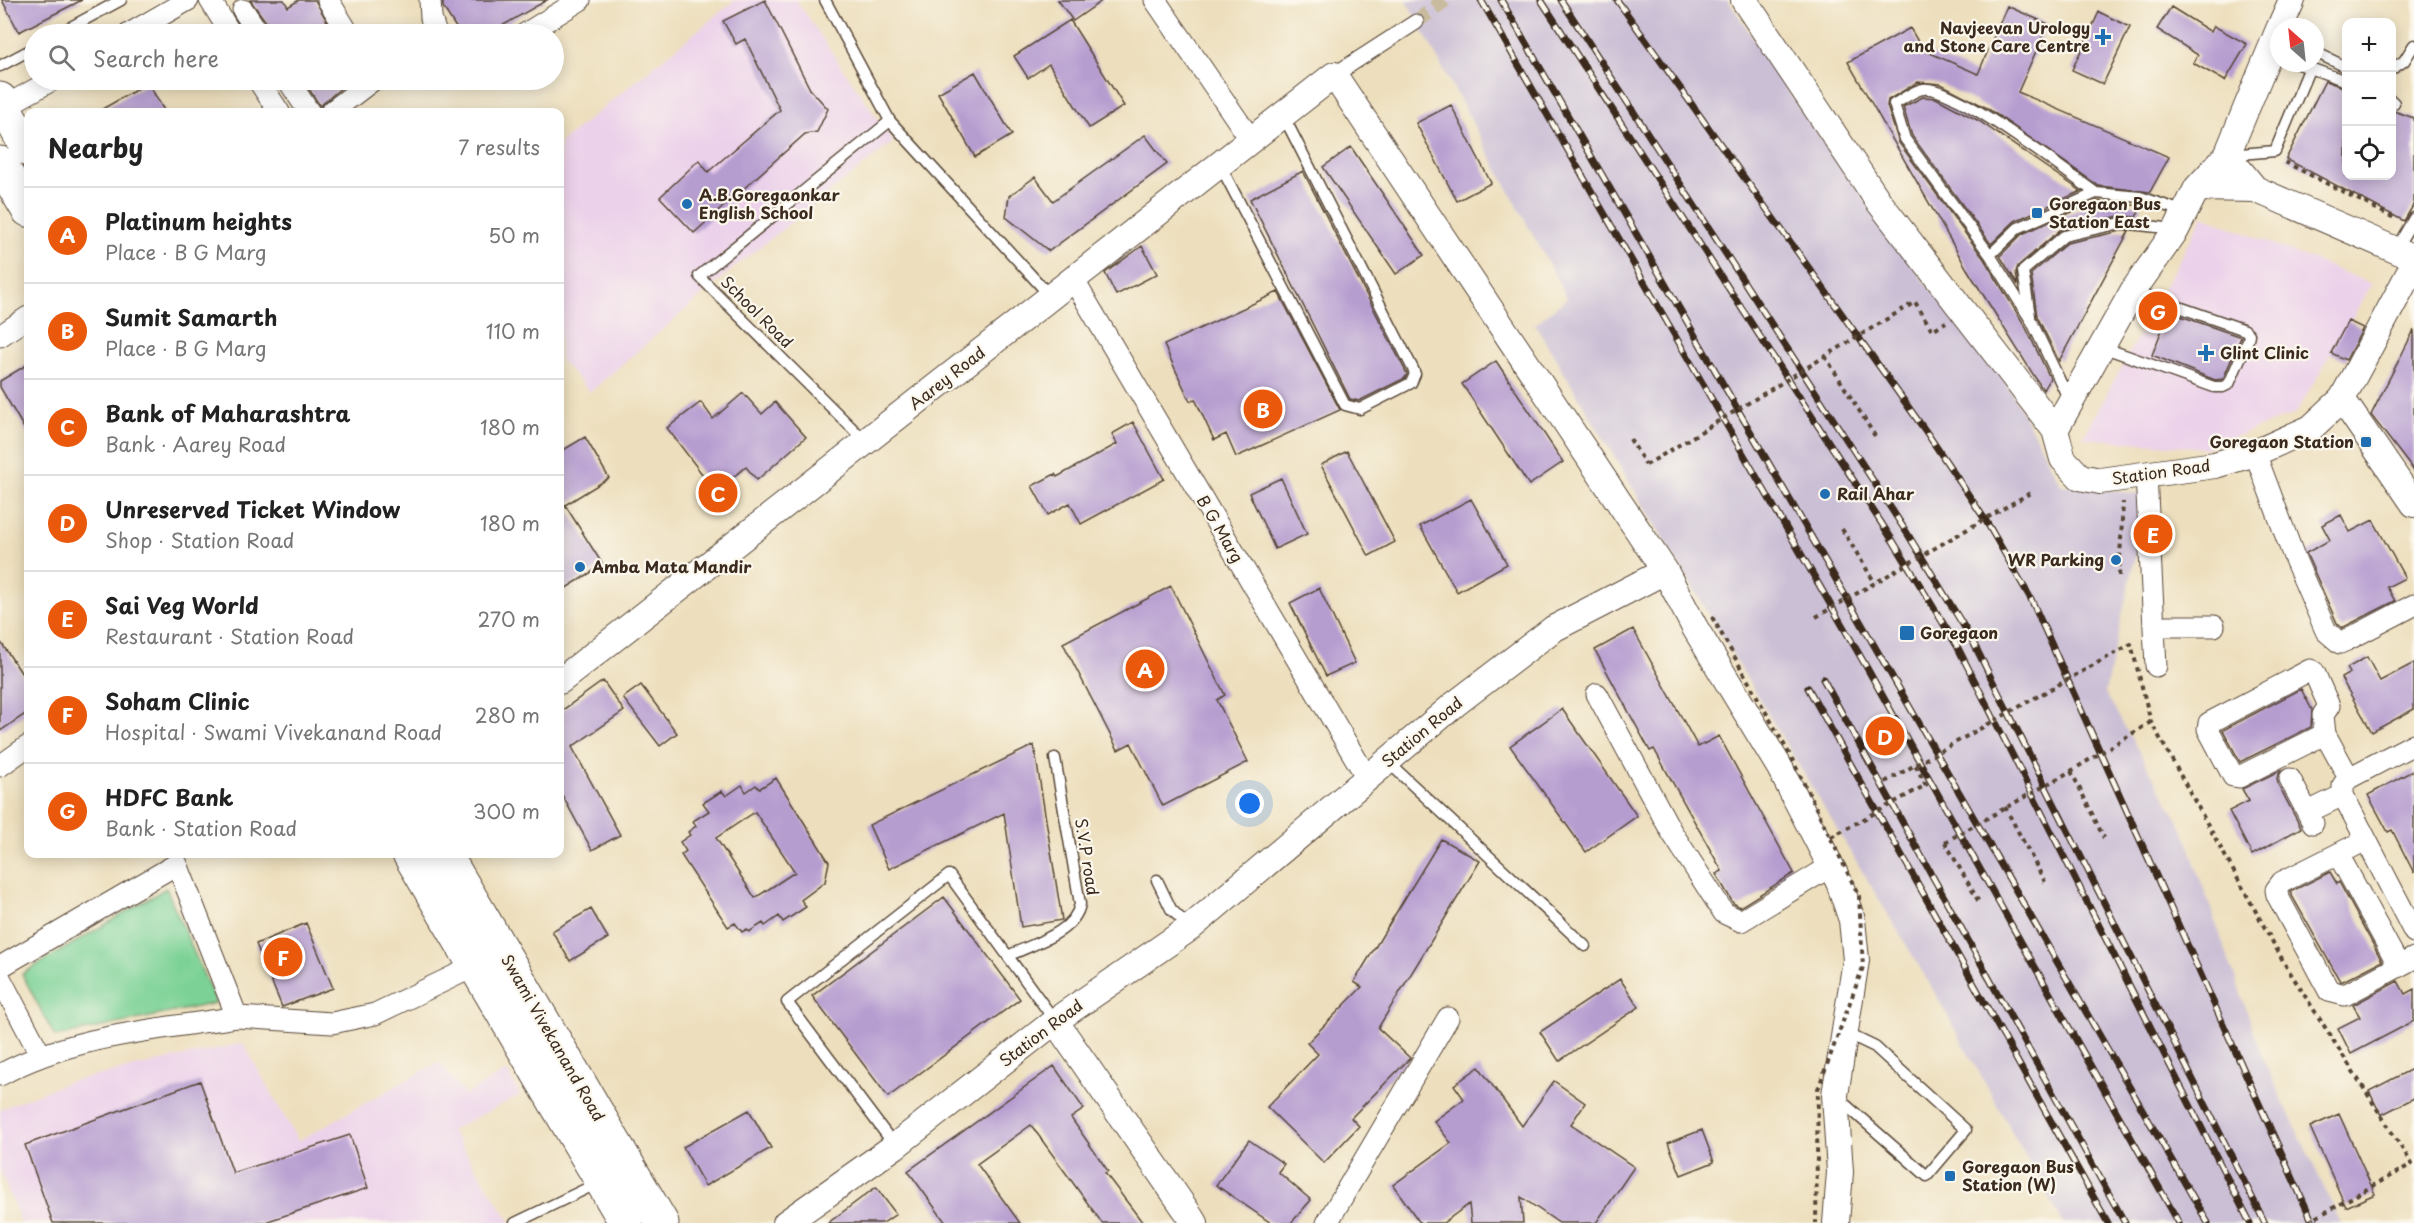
<!DOCTYPE html>
<html lang="en">
<head>
<meta charset="utf-8">
<style>
  :root { --surface:#fff; --page:#f6f6f6; --text:#222; --muted:#767676; --line:#e0e0e0; --accent:#ea580c }
  body { margin:0; font-family:"Playpen Sans",sans-serif; background:var(--page); color:var(--text) }
  .controls { position:absolute; right:18px; top:18px; display:grid; overflow:hidden; border-radius:12px; box-shadow:0 3px 15px #0003 }
  .controls button { width:54px; height:54px; display:grid; place-items:center; padding:0; border:0; border-bottom:2px solid var(--line); background:var(--surface); color:var(--text); font:30px sans-serif }
  .compass { position:absolute; left:2270px; top:18px; width:54px; height:54px; border-radius:50%; background:var(--surface); box-shadow:0 3px 15px #0003; rotate:333deg }
  .you { position:absolute; left:1250px; top:804px; width:21px; height:21px; margin:-15px; border:4px solid #fff; border-radius:50%; background:#1a73e8; box-shadow:0 0 0 9px #1a73e833 }
  .badge { display:grid; place-items:center; width:39px; height:39px; border-radius:50%; background:var(--accent); color:#fff; font-size:20px; font-weight:700 }
  .pin { position:absolute; translate:-50% -50%; border:3px solid #fff; box-shadow:0 2px 6px #0006 }
  .list { margin:0; padding:0; list-style:none }
  h2 { display:flex; justify-content:space-between; align-items:center; height:78px; margin:0; padding:0 24px; font-size:26px }
  h2 small { font-size:20px; font-weight:400; color:var(--muted) }
  .list li { display:grid; grid-template-columns:39px 1fr auto; gap:18px; align-items:center; box-sizing:border-box; height:96px; padding:0 24px; border-top:2px solid var(--line) }
  .list b { display:block; font-size:22px; white-space:nowrap }
  .list p { margin:0; font-size:20px; white-space:nowrap; color:var(--muted) }
  .list em { font-size:20px; font-style:normal; color:var(--muted) }
  .icon { flex:none; width:33px; height:33px; fill:none; stroke:currentColor; stroke-width:2; stroke-linecap:round; stroke-linejoin:round }
  .map { position:relative; flex:none; width:2414px; height:1223px; overflow:hidden }
  .search { position:absolute; background:var(--surface); box-shadow:0 3px 15px #0003; left:24px; top:24px; width:540px; height:66px; display:flex; align-items:center; gap:15px; box-sizing:border-box; padding:0 21px; border-radius:33px; color:var(--muted); font-size:22px }
  .panel { position:absolute; background:var(--surface); box-shadow:0 3px 15px #0003; left:24px; top:108px; width:540px; height:750px; border-radius:12px }
  .map>svg:first-child { display:block }
  .built { fill:#ecd1ea }
  .industrial { fill:#cbbfd5 }
  .green { fill:#7cd296; stroke:#5c7e5a; stroke-width:1.5 }
  .building { fill:#b69dd0; fill-rule:evenodd }
  .lines { fill:none; stroke-linecap:round; stroke-linejoin:round }
  .pedestrian-tunnel { stroke:#c9bb9d; stroke-width:15; stroke-dasharray:15 8; stroke-linecap:butt }
  .service-casing { stroke:#564536; stroke-width:13 }
  .pedestrian-casing { stroke:#564536; stroke-width:17 }
  .minor-casing { stroke:#564536; stroke-width:23 }
  .tertiary-casing { stroke:#564536; stroke-width:28 }
  .primary-casing { stroke:#564536; stroke-width:35 }
  .path { stroke:#564536; stroke-width:4; stroke-dasharray:4.5 4.5; stroke-linecap:butt }
  .service { stroke:#fff; stroke-width:10 }
  .pedestrian { stroke:#fff; stroke-width:15 }
  .minor { stroke:#fff; stroke-width:21 }
  .tertiary { stroke:#fff; stroke-width:26 }
  .primary { stroke:#fff; stroke-width:33 }
  .rail-casing { stroke:#3b2a1e; stroke-width:7 }
  .rail { stroke:#fbf7ec; stroke-width:4.5; stroke-dasharray:14; stroke-linecap:butt }
  .path-bridge { stroke:#564536; stroke-width:4; stroke-dasharray:4.5 4.5; stroke-linecap:butt }
  .poi-dot { fill:#1f6fb2; stroke:#fbf7ec; stroke-width:2 }
  .labels { text-anchor:middle; stroke-width:4.5; stroke-linejoin:round; paint-order:stroke }
  .poi-label { font-size:16px; font-weight:bold; fill:#3b2a1e; stroke:#fbf7ec; text-anchor:start }
  .street-label { font-size:16px; fill:#3b2a1e; stroke:#fbf7ec }
</style>
</head>
<body>
<div class="map">
<svg width="2414" height="1223" viewBox="0 0 2414 1223">
  <rect width="100%" height="100%" fill="#fbf7ec"/>
  <filter id="ink" filterUnits="userSpaceOnUse"><feTurbulence type="fractalNoise" baseFrequency=".0167" numOctaves="2"/><feDisplacementMap in="SourceGraphic" scale="12" xChannelSelector="R" yChannelSelector="G"/><feConvolveMatrix kernelMatrix="1 2 1 2 8 2 1 2 1" color-interpolation-filters="sRGB"/></filter>
  <filter id="wash" filterUnits="userSpaceOnUse"><feTurbulence type="fractalNoise" baseFrequency=".008" numOctaves="4" result="noise"/><feDisplacementMap in="SourceGraphic" scale="24" xChannelSelector="R" yChannelSelector="G"/><feGaussianBlur stdDeviation="1.35" result="paint"/><feColorMatrix in="noise" values="0 0 0 0 0 0 0 0 0 0 0 0 0 0 0 0 0 1.4 0 .05"/><feComposite in="paint" operator="in"/></filter>
  <g filter="url(#wash)">
    <rect width="100%" height="100%" fill="#eddfbd"/>
    <!-- built -->
    <path class="built" d="M735 0H796L893 142 736 266 590 392 560 359V143Z
      M2203 216 2372 284 2296 413 2205 448 2083 438Z
      M243 1043 298 1141 439 1062 465 1095 507 1071 520 1095 451 1130 511 1223H21L0 1170V1109L68 1082Z"/>
    <!-- industrial -->
    <path class="industrial" d="M1406 0H1728L1793 98 1922 279 1988 354 2015 398 2061 485 2149 495 2105 692 2183 829 2265 1063 2341 1223H2063L1932 988 1535 324 1567 298Z"/>
    <!-- green -->
    <path class="green" d="M166 888 216 1003 55 1037 22 974Z"/>
    <g id="blocks">
      <!-- building -->
      <path class="building" d="M2 0H82L19 32Z
        M250 0H284L288 7 299 0H315L334 34H272L270 27Z
        M443 0H547L488 34H460L443 7Z
        M765 0 810 89 828 109 817 132 805 134 694 233 660 197 699 160 708 172 780 110 745 39 736 44 723 21Z
        M1058 0H1103L1073 21Z
        M2007 6 2048 24 2018 92 2169 157 2150 192 2099 186 1987 108 1941 84 1918 82 1888 100 1887 106 1899 143 1984 259 2025 326 2050 378 2043 390 1967 269 1848 62 1910 28 1923 50 1978 74Z
        M2171 7 2211 32 2214 26 2247 44 2225 81 2193 63 2198 55 2157 29Z
        M2099 12 2130 27 2103 84 2072 70Z
        M1070 20 1124 106 1089 128 1049 64 1028 78 1014 56Z
        M975 72 1012 135 975 157 938 93Z
        M303 80H345L341 88 320 106Z
        M2325 81 2346 88V176H2391V110L2414 118V204L2404 221 2286 159Z
        M148 83 165 112H97Z
        M1923 97 1936 98 1979 121 2081 191 2015 221 1991 244 1912 136 1903 107Z
        M1451 105 1491 183 1457 201 1416 123Z
        M1145 135 1167 164 1049 251 1006 217 1009 196 1035 177 1053 201Z
        M1351 147 1424 255 1396 274 1323 167Z
        M1303 171 1407 374 1405 378 1359 401 1350 399 1250 199Z
        M2097 201 2142 206 2136 217 2119 216 2060 230 2018 266 2016 272 2018 285 2000 256 2022 234Z
        M2121 231H2129L2059 361 2037 316 2031 274 2067 243Z
        M1142 246 1157 274 1116 295 1105 273Z
        M1278 292 1340 410 1236 457 1226 434 1214 440 1195 399 1190 401 1164 345Z
        M2169 312 2241 337 2223 379 2215 380 2152 355Z
        M2348 321 2363 328 2346 360 2331 353Z
        M2414 330V471L2371 415Z
        M1496 361 1563 462 1529 485 1462 384Z
        M28 364V435L0 387V381Z
        M743 393 762 414 775 402 806 437 757 480 746 467 715 491 667 428 701 402 713 419Z
        M1133 422 1164 479 1081 524 1070 503 1048 515 1032 486 1055 474 1057 477 1117 444 1112 434Z
        M585 437 609 478 565 505 603 565 560 592V452Z
        M1347 451 1395 542 1369 556 1321 465Z
        M1281 478 1307 534 1275 549 1249 493Z
        M1471 499 1507 564 1457 592 1420 526Z
        M2341 515 2350 532 2373 520 2405 578 2387 587 2395 601 2342 628 2337 623 2306 553 2330 540 2322 525Z
        M1171 586 1225 695 1217 700 1248 762 1163 806 1131 743 1118 750 1063 643Z
        M1319 588 1355 663 1326 676 1290 603Z
        M1633 629 1698 747 1719 736 1794 873 1740 907 1733 903 1716 874 1722 871 1654 749 1650 751 1595 650Z
        M0 641 28 683V712L0 731Z
        M2367 657 2380 681 2414 663V709L2372 732 2341 678 2350 673 2347 668Z
        M603 681 624 711 572 747 620 835 592 850 560 791V712Z
        M641 685 677 733 660 746 623 698Z
        M2301 689 2312 710 2311 727 2240 762 2223 730Z
        M1562 709 1637 816 1586 852 1510 746Z
        M1034 745 1062 920 1021 927 1004 813 889 869 869 825Z
        M2281 770 2277 778 2278 784 2301 828 2252 855 2229 811 2249 801 2242 789Z
        M2414 770V873L2392 830 2388 832 2368 795Z
        M776 778 829 862 825 882 801 900 806 907 783 922 779 916 765 926 763 923 749 932 747 929 742 932 735 923 728 927 681 855 686 851 680 842 690 835 688 832 696 826 693 821 709 811 703 803 722 791 726 796 742 785 746 792 756 785 759 789ZM755 812 795 872 755 898 716 838Z
        M1441 839 1480 861 1378 1028 1410 1058 1351 1118 1359 1126 1324 1163 1267 1107 1318 1054 1307 1043 1362 987 1354 982Z
        M2330 872 2337 884 2339 882 2382 961 2343 981H2340L2290 892Z
        M944 897 1020 999 888 1097 812 996Z
        M591 909 608 938 570 961 552 931Z
        M306 923 333 988 282 1007 256 944Z
        M1620 979 1639 1007 1559 1061 1540 1032Z
        M2398 981 2405 994 2414 989V1021L2351 1054 2338 1028 2360 1017 2353 1005Z
        M1054 1066 1084 1109 1071 1118 1108 1171 1105 1173 1143 1223H1102L1031 1125 977 1164 1020 1223H946L908 1171Z
        M1479 1067 1522 1126 1554 1081 1585 1103 1571 1124 1634 1167 1596 1223H1559L1521 1197 1523 1223H1471L1469 1204 1443 1223H1420L1393 1185 1451 1143 1434 1121 1464 1099 1454 1085Z
        M2414 1068V1098L2381 1115 2369 1091Z
        M200 1081 233 1173 350 1135 368 1188 262 1223H53L25 1145Z
        M749 1110 771 1148 705 1186 683 1147Z
        M2339 1114 2375 1194 2346 1207 2310 1127Z
        M1702 1130 1714 1162 1681 1175 1668 1143Z
        M1249 1140 1284 1164 1278 1172 1311 1200 1291 1223H1271L1216 1185Z
        M876 1187 896 1214 883 1223H828Z"/>
    </g>
  </g>
  <g filter="url(#ink)">
    <use href="#blocks" fill-opacity="0" stroke="#564536" stroke-width="1.5"/>
    <g class="lines">
      <!-- pedestrian-tunnel -->
      <path class="pedestrian-tunnel" d="M1416 22 1445 0"/>
      <defs>
        <path id="service" d="M825 0 890 121 1051 297
          M58 34 121 0
          M2315 52 2346 67
          M2296 63 2346 81
          M0 66 34 48
          M2392 69 2404 61 2414 45
          M2392 101 2394 103
          M2229 155 2275 151 2310 67
          M1220 165 1345 405 1360 409 1411 383 1415 374 1413 369 1283 115
          M2396 249 2414 218
          M1990 255 1905 139 1894 104C1902 100 1914 90 1923 89 1953 84 2066 172 2096 193
          M2030 316 2023 271 2064 236 2121 223 2175 229
          M2102 347 2214 387H2223L2229 384 2248 340 2249 334 2245 330 2133 291
          M2069 400 2032 322 1990 255 2018 228 2096 193 2140 197 2185 212
          M865 441 699 276 890 121
          M1388 762 1585 946
          M1157 880 1171 909 1190 928
          M1008 956C1032 944 1075 933 1080 904L1055 758
          M1839 1099 1927 1176 1966 1130 1875 1047 1846 1033
          M895 1146 787 1002 949 875 1055 1021
          M515 1223 598 1183"/>
        <path id="pedestrian" d="M1334 75 1416 22"/>
        <path id="minor" d="M210 0 231 34
          M328 0 349 34
          M430 0 431 18 436 34
          M1155 0 1251 140
          M243 10 259 34
          M129 34 188 0
          M525 34 580 0
          M258 80 279 112
          M288 80 309 112
          M4 107 52 80
          M331 112 373 80
          M1073 279 1367 778
          M0 336 28 317
          M2255 453 2294 557 2326 631 2340 643 2347 640 2414 605
          M2146 475 2156 666
          M2154 626H2214
          M2310 670 2314 672 2329 706 2323 715 2325 734 2239 777 2233 776 2208 729 2209 723Z
          M1597 694 1671 831 1724 913 1741 921 1831 866
          M2325 734 2349 778
          M2414 744 2349 778 2343 785V795L2414 932
          M0 766 28 746
          M2290 779 2313 823
          M2308 812 2343 795
          M2366 840 2282 882 2276 890 2277 895 2329 991 2345 995 2414 958
          M2338 854 2399 966
          M0 967 177 864 237 1017 332 1023 375 1014 475 966
          M0 978 41 1056
          M0 1075C72 1035 157 1030 237 1017
          M1327 1223 1448 1018"/>
        <path id="tertiary" d="M1744 0 1879 202 2055 430
          M2280 27 2292 0
          M2279 29 2227 155 2197 188 2176 230 2133 291 2055 430 2063 459 2080 477 2100 481 2215 465 2255 453 2311 428 2342 399 2414 264
          M2227 155 2255 189 2414 258
          M2197 188 2255 189
          M2342 399 2414 504
          M560 681 1334 75 1665 571 1695 628 1780 768 1839 882 1852 920 1856 960 1835 1095 1840 1172 1836 1223
          M1055 1021 1195 1223
          M786 1223 895 1146 1055 1021 1190 928 1455 704 1553 629 1665 571"/>
        <path id="primary" d="M0 99 28 150
          M0 163 28 210
          M409 854 626 1223
          M445 854 662 1223"/>
      </defs>
      <!-- service casing -->
      <use href="#service" class="service-casing"/>
      <!-- pedestrian casing -->
      <use href="#pedestrian" class="pedestrian-casing"/>
      <!-- minor casing -->
      <use href="#minor" class="minor-casing"/>
      <!-- tertiary casing -->
      <use href="#tertiary" class="tertiary-casing"/>
      <!-- primary casing -->
      <use href="#primary" class="primary-casing"/>
      <!-- path -->
      <path class="path" d="M2285 162 2396 219
        M1825 356 1875 436
        M1630 439 1646 465
        M1842 529 1875 583
        M2119 576 2123 502
        M2071 771 2104 838
        M2005 807 2045 882
        M1945 842 1980 904"/>
      <!-- service -->
      <use href="#service" class="service"/>
      <!-- pedestrian -->
      <use href="#pedestrian" class="pedestrian"/>
      <!-- minor -->
      <use href="#minor" class="minor"/>
      <!-- tertiary -->
      <use href="#tertiary" class="tertiary"/>
      <!-- primary -->
      <use href="#primary" class="primary"/>
      <defs>
        <path id="rail" d="M1481 0 1863 661 2179 1223
          M1501 0 2208 1223
          M1541 0 1893 541 1957 646 2250 1223
          M1561 0 1907 533 1971 638 2265 1223
          M1617 0 1927 433 1986 521 2031 599 2313 1223
          M1823 679 2125 1223
          M1808 688 2108 1223"/>
      </defs>
      <!-- rail casing -->
      <use href="#rail" class="rail-casing"/>
      <!-- rail -->
      <use href="#rail" class="rail"/>
      <!-- path-bridge -->
      <path class="path-bridge" d="M1646 465 1915 302 1932 330 1946 322
        M1712 617 1790 755 1859 896 1863 967 1818 1089 1816 1223
        M1816 617 2030 493
        M1885 782 2131 644 2151 722 2286 966 2412 1164 2306 1223
        M1831 837 1926 785 1915 765
        M1945 842 2071 771 2151 722"/>
    </g>
  </g>
  <!-- markers -->
  <g class="poi-dot">
    <path d="M2100 28h6v6h6v6h-6v6h-6v-6h-6v-6h6z"/>
    <circle cx="687" cy="204" r="6"/>
    <rect x="2031" y="207" width="12" height="12" rx="3"/>
    <path d="M2203 344h6v6h6v6h-6v6h-6v-6h-6v-6h6z"/>
    <rect x="2360" y="436" width="12" height="12" rx="3"/>
    <circle cx="1825" cy="494" r="6"/>
    <circle cx="2116" cy="560" r="6"/>
    <circle cx="580" cy="567" r="6"/>
    <rect x="1899" y="625" width="16" height="16" rx="3"/>
    <rect x="1944" y="1170" width="12" height="12" rx="3"/>
  </g>
  <g class="labels">
    <!-- poi labels -->
    <g class="poi-label">
      <text x="2090" y="34" text-anchor="end">Navjeevan Urology<tspan x="2090" dy="18">and Stone Care Centre</tspan></text>
      <text x="699" y="201">A.B.Goregaonkar<tspan x="699" dy="18">English School</tspan></text>
      <text x="2049" y="210">Goregaon Bus<tspan x="2049" dy="18">Station East</tspan></text>
      <text x="2220" y="359">Glint Clinic</text>
      <text x="2354" y="448" text-anchor="end">Goregaon Station</text>
      <text x="1837" y="500">Rail Ahar</text>
      <text x="2104" y="566" text-anchor="end">WR Parking</text>
      <text x="592" y="573">Amba Mata Mandir</text>
      <text x="1920" y="639">Goregaon</text>
      <text x="1962" y="1173">Goregaon Bus<tspan x="1962" dy="18">Station (W)</tspan></text>
    </g>
    <!-- street labels -->
    <g class="street-label">
      <text transform="translate(757 312) rotate(45)" y="6">School Road</text>
      <text transform="translate(947 378) rotate(-38)" y="6">Aarey Road</text>
      <text transform="translate(2161 472) rotate(-8)" y="6">Station Road</text>
      <text transform="translate(1220 529) rotate(60)" y="6">B G Marg</text>
      <text transform="translate(1422 732) rotate(-40)" y="6">Station Road</text>
      <text transform="translate(1087 857) rotate(81)" y="6">S.V.P road</text>
      <text transform="translate(1041 1033) rotate(-37)" y="6">Station Road</text>
      <text transform="translate(553 1038) rotate(60)" y="6">Swami Vivekanand Road</text>
    </g>
  </g>
</svg>
<div class="controls">
<button>+</button>
<button>−</button>
<button><svg class="icon" aria-label="locate" viewBox="0 0 24 24"><circle cx="12" cy="12" r="6"/><path d="M12 2v4M12 18v4M2 12h4M18 12h4"/></svg></button>
</div>
<svg class="compass" viewBox="-18 -18 36 36"><path d="M0-13l5 13h-10z" fill="#e53935"/><path d="M0 13l5-13h-10z" fill="#767676"/></svg>
<div class="you"></div>
<div class="pin badge" style="left:1145px;top:669px">A</div>
<div class="pin badge" style="left:1263px;top:409px">B</div>
<div class="pin badge" style="left:718px;top:493px">C</div>
<div class="pin badge" style="left:1885px;top:736px">D</div>
<div class="pin badge" style="left:2153px;top:534px">E</div>
<div class="pin badge" style="left:283px;top:957px">F</div>
<div class="pin badge" style="left:2158px;top:311px">G</div>
<div class="search"><svg class="icon" aria-label="search" viewBox="0 0 24 24"><circle cx="10" cy="10" r="6"/><path d="M15 15l6 6"/></svg>Search here</div>
<section class="panel">
<h2>Nearby<small>7 results</small></h2>
<ul class="list">
<li><span class="badge">A</span><div><b>Platinum heights</b><p>Place · B G Marg</p></div><em>50 m</em></li>
<li><span class="badge">B</span><div><b>Sumit Samarth</b><p>Place · B G Marg</p></div><em>110 m</em></li>
<li><span class="badge">C</span><div><b>Bank of Maharashtra</b><p>Bank · Aarey Road</p></div><em>180 m</em></li>
<li><span class="badge">D</span><div><b>Unreserved Ticket Window</b><p>Shop · Station Road</p></div><em>180 m</em></li>
<li><span class="badge">E</span><div><b>Sai Veg World</b><p>Restaurant · Station Road</p></div><em>270 m</em></li>
<li><span class="badge">F</span><div><b>Soham Clinic</b><p>Hospital · Swami Vivekanand Road</p></div><em>280 m</em></li>
<li><span class="badge">G</span><div><b>HDFC Bank</b><p>Bank · Station Road</p></div><em>300 m</em></li>
</ul>
</section>
</div>
</body>
</html>
